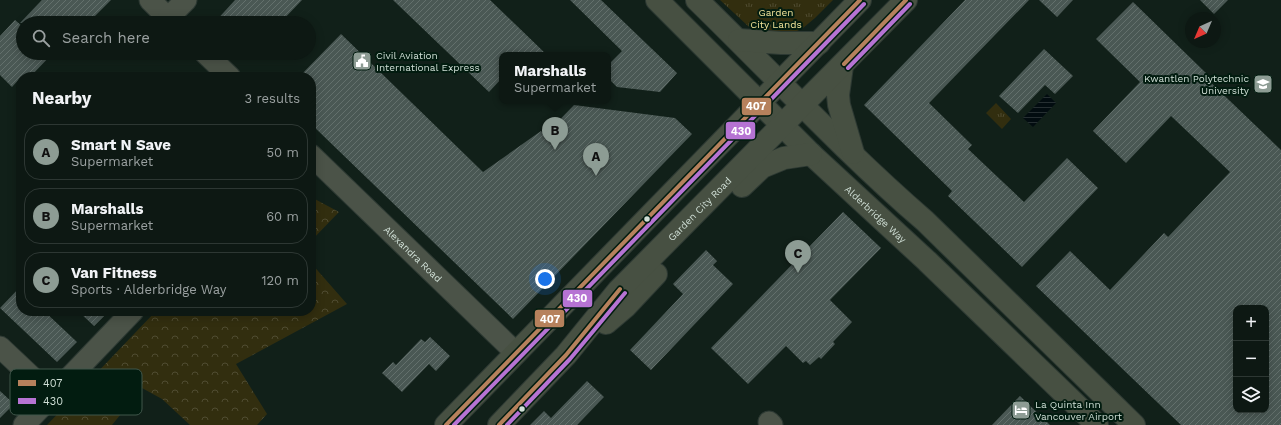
<!DOCTYPE html>
<html lang="en">
<head>
<meta charset="utf-8">
<style>
  :root { --surface:#0d1813; --page:#1b2521; --text:#f1f3f6; --muted:#9aa0a0; --line:#2d3733; --accent:#8d9c94 }
  body { margin:0; font-family:"Work Sans",sans-serif; background:var(--page); color:var(--text) }
  .controls { position:absolute; right:12px; bottom:12px; display:grid; overflow:hidden; border-radius:8px; box-shadow:0 2px 10px #0003 }
  .controls button { width:36px; height:36px; display:grid; place-items:center; padding:0; border:0; border-bottom:1px solid var(--line); background:var(--surface); color:var(--text); font:20px sans-serif }
  .compass { position:absolute; left:1185px; top:12px; width:36px; height:36px; border-radius:50%; background:var(--surface); box-shadow:0 2px 10px #0003; rotate:224deg }
  .you { position:absolute; left:545px; top:279px; width:14px; height:14px; margin:-10px; border:3px solid #fff; border-radius:50%; background:#1a73e8; box-shadow:0 0 0 6px #1a73e833 }
  .badge { display:grid; place-items:center; width:26px; height:26px; border-radius:50%; background:var(--accent); color:#111; font-size:13px; font-weight:700 }
  .pin { position:absolute; translate:-50% -33px; filter:drop-shadow(0 1px 2px #0008) }
  .pin::after { content:''; position:absolute; top:21px; width:14px; height:12px; background:inherit; clip-path:polygon(0 0,100% 0,50% 100%) }
  .popup { position:absolute; left:499px; top:52px; width:112px; height:52px; box-sizing:border-box; display:grid; place-content:center; border-radius:8px; background:var(--surface); filter:drop-shadow(0 1px 3px #0005); font-size:13px; white-space:nowrap; color:var(--muted) }
  .popup b { font-size:15px; color:var(--text) }
  .popup::after { content:''; position:absolute; left:50%; top:100%; margin-left:-8px; border:8px solid transparent; border-top-color:var(--surface) }
  .list { margin:0; padding:0; list-style:none }
  h2 { display:flex; justify-content:space-between; align-items:center; height:52px; margin:0; padding:0 16px; font-size:17px }
  h2 small { font-size:13px; font-weight:400; color:var(--muted) }
  .list li { display:grid; grid-template-columns:26px 1fr auto; gap:12px; align-items:center; box-sizing:border-box; height:56px; margin:0 8px 8px; padding:0 8px; border:1px solid var(--line); border-radius:16px }
  .list b { display:block; font-size:15px; white-space:nowrap }
  .list p { margin:0; font-size:13px; white-space:nowrap; color:var(--muted) }
  .list em { font-size:13px; font-style:normal; color:var(--muted) }
  .icon { flex:none; width:22px; height:22px; fill:none; stroke:currentColor; stroke-width:2; stroke-linecap:round; stroke-linejoin:round }
  .map { position:relative; flex:none; width:1281px; height:425px; overflow:hidden }
  .search { position:absolute; background:var(--surface); box-shadow:0 2px 10px #0003; left:16px; top:16px; width:300px; height:44px; display:flex; align-items:center; gap:10px; box-sizing:border-box; padding:0 14px; border-radius:22px; color:var(--muted); font-size:15px }
  .panel { position:absolute; background:var(--surface); box-shadow:0 2px 10px #0003; left:16px; top:72px; width:300px; height:244px; border-radius:16px }
  .map>svg:first-child { display:block }
  .forest { fill:url(#forest-crowns) }
  .park { fill:url(#park-tufts) }
  .water { fill:url(#water-rules) }
  .building { fill:url(#building-hatch); fill-rule:evenodd }
  .lines { fill:none; stroke-linecap:round; stroke-linejoin:round }
  .minor-casing { stroke:#2d3933; stroke-width:23 }
  .major-casing { stroke:#2d3933; stroke-width:24 }
  .minor { stroke:#4b5348; stroke-width:21 }
  .major { stroke:#475042; stroke-width:22 }
  .bus-1-casing { stroke:#021c10; stroke-width:7 }
  .bus-2-casing { stroke:#021c10; stroke-width:7 }
  .bus-1 { stroke:#b6815c; stroke-width:4 }
  .bus-2 { stroke:#b673d3; stroke-width:4 }
  .bus-dot { fill:#d0dfd6; stroke:#021c10; stroke-width:1.5 }
  .labels { text-anchor:middle; stroke-width:4; stroke-linejoin:round; paint-order:stroke }
  .park-label { font-size:10px; fill:#f3e49a; stroke:#021c10 }
  .poi-label { font-size:10px; fill:#d0dfd6; stroke:#021c10; text-anchor:start }
  .street-label { font-size:10px; fill:#d0dfd6; stroke:#021c10 }
  .key { fill:#021c10; stroke:#40564b; stroke-width:1 }
  .key-label { font-size:11px; fill:#d0dfd6 }
  .line-badge { stroke:#021c10; stroke-width:1.5 }
  .badge-label { font-size:11px; text-anchor:middle; font-weight:bold; fill:#fff }
</style>
</head>
<body>
<div class="map">
<svg width="1281" height="425" viewBox="0 0 1281 425">
  <defs>
    <pattern id="forest-crowns" width="20" height="18" patternUnits="userSpaceOnUse"><rect width="20" height="18" fill="#322e0f"/><path d="M2 6a3 3 0 1 1 6 0M12 15a3 3 0 1 1 6 0" fill="none" stroke="#4f4c31"/></pattern>
    <pattern id="park-tufts" width="24" height="20" patternUnits="userSpaceOnUse"><rect width="24" height="20" fill="#322e0f"/><path d="M3 7l-1-3M5 7V3M7 7l1-3M15 17l-1-3M17 17v-4M19 17l1-3" fill="none" stroke="#4f4c31"/></pattern>
    <pattern id="water-rules" width="6" height="5" patternUnits="userSpaceOnUse"><rect width="6" height="5" fill="#020c10"/><path d="M0 2.5h6" fill="none" stroke="#262f32"/></pattern>
    <pattern id="building-hatch" width="6" height="6" patternUnits="userSpaceOnUse"><rect width="6" height="6" fill="#4a5854"/><path d="M-1 1l2-2M0 6l6-6M5 7l2-2" fill="none" stroke="#63706c"/></pattern>
  </defs>
  <rect width="100%" height="100%" fill="#112019"/>
  <!-- forest -->
  <path class="forest" d="M311 197 339 212 311 241Z
    M311 263 347 304 236 364 267 414 257 425H190L162 399 142 388 112 425H47L156 311H311Z"/>
  <!-- park -->
  <path class="park" d="M720 0H833L815 18 803 28 795 32H760L748 26Z
    M996 103 1011 119 1002 129 986 113Z"/>
  <!-- water -->
  <path class="water" d="M1047 94 1056 103 1033 127 1023 118Z"/>
  <!-- building -->
  <path class="building" d="M42 0H111L88 23H20Z
    M235 0H302L280 23H214Z
    M393 0H490L547 55H502V78L489 92Z
    M570 0H601L677 73 660 92 617 87 608 78V65L622 51Z
    M965 0H1029L929 103 972 145 968 149 1024 202 1067 158 1098 188 1022 267 948 196 952 191 864 105Z
    M1039 0H1073L1057 17Z
    M1200 0H1228L1214 14Z
    M1133 2 1209 76 1207 79 1281 150V425H1181L1036 286 1070 251 1110 290 1164 233 1168 237 1230 172 1171 116 1126 163 1093 131 1140 82 1096 39ZM1236 308H1266V410H1236Z
    M15 20 23 27V53H53L30 77H21L12 87 0 75V36Z
    M341 34 483 172 541 131 545 135 574 105 675 118 692 134 513 319 311 124V77H299Z
    M1044 49 1073 76 1055 94 1045 85 1018 113 999 96Z
    M843 212 881 248 830 300 852 322 833 342 835 344 821 359 819 357 810 365 806 361 803 363 786 346 748 384 711 348Z
    M706 250 717 261 713 265 733 284 651 370 630 350 683 294 673 284Z
    M21 286V311H44L77 342 57 362 0 308Z
    M78 311H109L94 326Z
    M430 337 450 356 436 371 429 364 402 392 382 373 393 362 396 365 421 339 425 342Z
    M587 381 604 397 577 425H530L544 411 551 418Z
    M0 391 14 404 0 418Z
    M1020 396 1050 425H992Z"/>
  <g class="lines">
    <defs>
      <g id="minor">
        <path d="M150 0 173 23"/>
        <path d="M168 18 186 0"/>
        <path d="M205 53 230 77"/>
        <path id="s1" d="M311 155 516 353"/>
        <path d="M0 347 52 396"/>
        <path d="M769 422 772 425"/>
        <path d="M24 425 133 311"/>
      </g>
      <g id="major">
        <path id="s2" d="M657 0 811 154 927 261 1097 425"/>
        <path d="M697 0C773 74 845 152 925 221L1134 425"/>
        <path d="M739 40 781 43H819"/>
        <path d="M842 66 838 95 839 105 853 153"/>
        <path d="M742 186 762 167 784 158 811 154"/>
        <path d="M606 323 626 306 656 274"/>
        <path d="M446 425 860 0"/>
        <path id="s3" d="M499 425 566 355 618 291 906 0"/>
      </g>
    </defs>
    <!-- minor casing -->
    <use href="#minor" class="minor-casing"/>
    <!-- major casing -->
    <use href="#major" class="major-casing"/>
    <!-- minor -->
    <use href="#minor" class="minor"/>
    <!-- major -->
    <use href="#major" class="major"/>
    <defs>
      <path id="bus-1" d="M844 64 906 0
        M446 425 860 0
        M499 425 566 355 620 289"/>
      <path id="bus-2" d="M848 68 910 4
        M454 425 864 4
        M507 425 570 359 625 293"/>
    </defs>
    <!-- bus-1 casing -->
    <use href="#bus-1" class="bus-1-casing"/>
    <!-- bus-2 casing -->
    <use href="#bus-2" class="bus-2-casing"/>
    <!-- bus-1 -->
    <use href="#bus-1" class="bus-1"/>
    <!-- bus-2 -->
    <use href="#bus-2" class="bus-2"/>
  </g>
  <!-- icons -->
  <defs>
    <symbol id="civic-square" viewBox="-11 -11 22 22"><rect x="-9" y="-9" width="18" height="18" rx="4" fill="#8d9c94" stroke="#021c10"/><path d="M-.6-6.5H3V-4.5H.6V-3L4-1V1h2V6H-6V1h2V-1L-.6-3ZM-1.2 2.5V6h2.4V2.5Z" fill="#fff"/></symbol>
    <symbol id="university-square" viewBox="-11 -11 22 22"><rect x="-9" y="-9" width="18" height="18" rx="4" fill="#8d9c94" stroke="#021c10"/><path d="M0-5L7-2L0 1L-7-2ZM-4 1L0 2.5L4 1V4Q0 6-4 4Z" fill="#fff"/></symbol>
    <symbol id="hotel-square" viewBox="-11 -11 22 22"><rect x="-9" y="-9" width="18" height="18" rx="4" fill="#8d9c94" stroke="#021c10"/><path d="M-6-4.5h1.5V1H6V5H4.5V3h-9V5H-6ZM-4 0a1.8 1.8 0 1 1 3.6 0ZM.5 0V-2.5h3Q6-2.5 6 0Z" fill="#fff"/></symbol>
  </defs>
  <g fill-rule="evenodd">
    <use href="#civic-square" x="351" y="50" width="22" height="22"/>
    <use href="#university-square" x="1252" y="73" width="22" height="22"/>
    <use href="#hotel-square" x="1010" y="399" width="22" height="22"/>
  </g>
  <!-- markers -->
  <g class="bus-dot">
    <circle cx="647" cy="219" r="3.5"/>
    <circle cx="522" cy="409" r="3.5"/>
  </g>
  <g class="labels">
    <!-- park labels -->
    <g class="park-label">
      <text x="776" y="16">Garden<tspan x="776" dy="12">City Lands</tspan></text>
    </g>
    <!-- poi labels -->
    <g class="poi-label">
      <text x="376" y="59">Civil Aviation<tspan x="376" dy="12">International Express</tspan></text>
      <text x="1249" y="82" text-anchor="end">Kwantlen Polytechnic<tspan x="1249" dy="12">University</tspan></text>
      <text x="1035" y="408">La Quinta Inn<tspan x="1035" dy="12">Vancouver Airport</tspan></text>
    </g>
    <!-- street labels -->
    <g class="street-label">
      <text dy="4" stroke="none"><textPath href="#s3" startOffset="295">Garden City Road</textPath></text>
      <text dy="4" stroke="none"><textPath href="#s2" startOffset="306">Alderbridge Way</textPath></text>
      <text dy="4" stroke="none"><textPath href="#s1" startOffset="142">Alexandra Road</textPath></text>
    </g>
  </g>
  <!-- legend -->
  <rect x="10" y="369" width="132" height="46" rx="6" class="key"/>
  <rect x="18" y="380" width="18" height="6" fill="#b6815c"/>
  <rect x="18" y="398" width="18" height="6" fill="#b673d3"/>
  <g class="key-label">
    <text x="43" y="387">407</text>
    <text x="43" y="405">430</text>
  </g>
  <g class="line-badge">
    <rect x="741" y="97" width="31" height="19" rx="4" fill="#b6815c"/>
    <rect x="725" y="121" width="31" height="19" rx="4" fill="#b673d3"/>
    <rect x="562" y="289" width="31" height="19" rx="4" fill="#b673d3"/>
    <rect x="534" y="309" width="31" height="19" rx="4" fill="#b6815c"/>
  </g>
  <g class="badge-label">
    <text x="756" y="110">407</text>
    <text x="741" y="135">430</text>
    <text x="577" y="302">430</text>
    <text x="550" y="323">407</text>
  </g>
</svg>
<div class="controls">
<button>+</button>
<button>−</button>
<button><svg class="icon" aria-label="layers" viewBox="0 0 24 24"><path d="M12 4l9 5-9 5-9-5zM3 14l9 5 9-5"/></svg></button>
</div>
<svg class="compass" viewBox="-18 -18 36 36"><path d="M0-13l5 13h-10z" fill="#e53935"/><path d="M0 13l5-13h-10z" fill="#9aa0a0"/></svg>
<div class="you"></div>
<div class="pin badge" style="left:596px;top:176px">A</div>
<div class="pin badge" style="left:555px;top:150px">B</div>
<div class="popup"><b>Marshalls</b>Supermarket</div>
<div class="pin badge" style="left:798px;top:273px">C</div>
<div class="search"><svg class="icon" aria-label="search" viewBox="0 0 24 24"><circle cx="10" cy="10" r="6"/><path d="M15 15l6 6"/></svg>Search here</div>
<section class="panel">
<h2>Nearby<small>3 results</small></h2>
<ul class="list">
<li><span class="badge">A</span><div><b>Smart N Save</b><p>Supermarket</p></div><em>50 m</em></li>
<li><span class="badge">B</span><div><b>Marshalls</b><p>Supermarket</p></div><em>60 m</em></li>
<li><span class="badge">C</span><div><b>Van Fitness</b><p>Sports · Alderbridge Way</p></div><em>120 m</em></li>
</ul>
</section>
</div>
</body>
</html>
